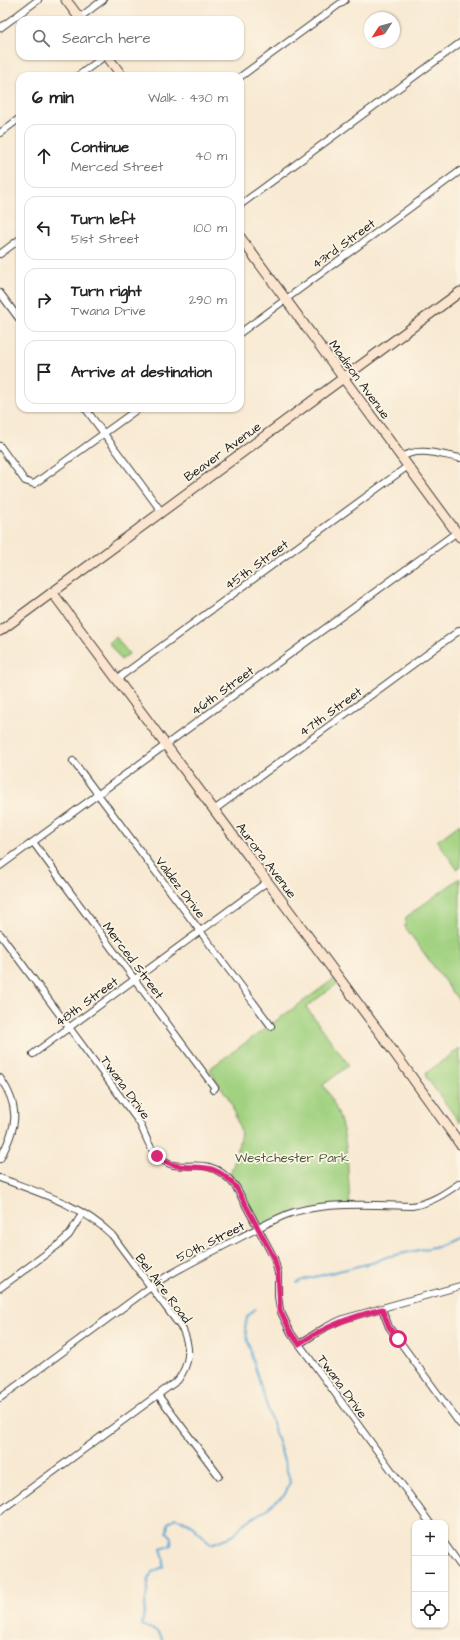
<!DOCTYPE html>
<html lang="en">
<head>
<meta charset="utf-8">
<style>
  :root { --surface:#fff; --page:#f2f2f2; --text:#222; --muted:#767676; --line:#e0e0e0 }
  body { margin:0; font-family:"Architects Daughter",sans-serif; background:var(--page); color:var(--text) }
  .controls { position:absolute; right:12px; bottom:12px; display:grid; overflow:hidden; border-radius:8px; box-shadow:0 1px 3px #0004 }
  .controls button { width:36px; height:36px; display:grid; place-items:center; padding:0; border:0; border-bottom:1px solid var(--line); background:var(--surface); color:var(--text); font:20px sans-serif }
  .compass { position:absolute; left:364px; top:12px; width:36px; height:36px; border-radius:50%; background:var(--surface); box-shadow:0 1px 3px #0004; rotate:234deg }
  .stop { position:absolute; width:12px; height:12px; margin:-9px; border:3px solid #db2777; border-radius:50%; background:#fff }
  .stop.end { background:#db2777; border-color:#fff; box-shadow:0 1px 4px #0008 }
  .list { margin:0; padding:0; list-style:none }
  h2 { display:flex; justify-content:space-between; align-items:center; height:52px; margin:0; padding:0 16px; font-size:17px }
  h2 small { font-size:13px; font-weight:400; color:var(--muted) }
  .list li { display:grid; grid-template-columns:26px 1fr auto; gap:12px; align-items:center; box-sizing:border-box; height:64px; margin:0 8px 8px; padding:0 8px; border:1px solid var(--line); border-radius:12px }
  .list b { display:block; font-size:15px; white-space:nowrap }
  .list p { margin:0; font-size:13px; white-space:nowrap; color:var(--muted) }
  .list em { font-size:13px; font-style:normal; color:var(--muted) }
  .icon { flex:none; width:22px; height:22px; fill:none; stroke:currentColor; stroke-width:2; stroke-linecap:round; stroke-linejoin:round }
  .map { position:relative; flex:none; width:460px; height:1640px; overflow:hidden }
  .search { position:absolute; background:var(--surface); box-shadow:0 1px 3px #0004; left:16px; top:16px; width:228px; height:44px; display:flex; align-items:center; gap:10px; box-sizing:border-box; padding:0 14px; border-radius:12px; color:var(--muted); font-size:15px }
  .panel { position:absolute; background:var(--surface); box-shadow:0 1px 3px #0004; left:16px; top:72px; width:228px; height:340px; border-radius:12px }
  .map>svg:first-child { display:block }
  .green { fill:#a2d281; stroke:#5f774e }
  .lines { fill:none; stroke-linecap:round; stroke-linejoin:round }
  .stream { stroke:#5ca7d4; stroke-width:2 }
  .street-casing { stroke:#3d3b37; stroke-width:8 }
  .secondary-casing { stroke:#3d3b37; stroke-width:11 }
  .street { stroke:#fff; stroke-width:6 }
  .secondary { stroke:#fce5cf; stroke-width:9 }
  .route { stroke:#db2777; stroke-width:5 }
  .labels { text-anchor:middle; stroke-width:3.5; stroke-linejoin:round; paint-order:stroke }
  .street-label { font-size:13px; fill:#1c1c1c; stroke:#fcf5e5 }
  .park-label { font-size:13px; fill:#4b5c3f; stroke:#fcf5e5 }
</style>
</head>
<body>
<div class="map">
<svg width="460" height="1640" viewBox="0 0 460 1640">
  <rect width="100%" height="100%" fill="#fcf5e5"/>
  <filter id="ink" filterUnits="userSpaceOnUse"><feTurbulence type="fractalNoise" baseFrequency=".025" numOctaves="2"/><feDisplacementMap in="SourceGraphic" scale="8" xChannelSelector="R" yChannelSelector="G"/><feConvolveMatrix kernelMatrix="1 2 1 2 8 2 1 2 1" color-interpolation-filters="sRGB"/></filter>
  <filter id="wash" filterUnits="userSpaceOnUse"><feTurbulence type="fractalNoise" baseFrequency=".012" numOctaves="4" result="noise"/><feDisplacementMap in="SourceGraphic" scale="16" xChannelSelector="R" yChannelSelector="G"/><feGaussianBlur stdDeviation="0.9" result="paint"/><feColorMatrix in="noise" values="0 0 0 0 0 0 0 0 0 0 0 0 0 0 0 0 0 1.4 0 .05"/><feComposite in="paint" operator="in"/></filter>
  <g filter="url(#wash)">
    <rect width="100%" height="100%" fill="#f8e9d2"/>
    <!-- green -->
    <path class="green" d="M116 637 129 654 121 660 109 643Z
      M460 824V867L457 869 437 841Z
      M460 878V1001H459L405 927 406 917Z
      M334 979 337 984 306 1007 349 1065 323 1085C350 1124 347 1161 350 1206L295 1212 259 1228 229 1178 236 1157 241 1133 231 1102 209 1069Z
      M460 1048V1123L426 1077V1073Z"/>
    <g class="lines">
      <!-- stream -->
      <path class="stream" d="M297 1283 302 1280 375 1262 386 1257 438 1246 460 1236
        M162 1640C160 1628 150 1630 142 1625L149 1578 152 1572 163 1567 164 1559 161 1549 171 1545 172 1537 167 1532 168 1523 175 1518 189 1523 211 1544 234 1535 242 1525 268 1508 285 1494 290 1482 288 1474 252 1358 245 1328 247 1317 255 1309"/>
    </g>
  </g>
  <g filter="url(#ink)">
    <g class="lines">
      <defs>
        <path id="street" d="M79 18 103 0
          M0 28 38 0
          M78 76 105 56
          M240 77 345 0
          M0 133 20 118
          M240 205 460 43
          M0 254 20 239
          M0 293 20 320
          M240 333 460 171
          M85 408 161 511
          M0 446 25 481 34 484 139 408
          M402 457C418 446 441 455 460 458
          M117 679 408 466
          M73 761 271 1026
          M214 810 460 630
          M33 842 215 1088 213 1090
          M0 866 457 532
          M0 934 139 1122C145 1133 148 1146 156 1155 174 1173 189 1162 209 1167 221 1170 229 1178 236 1187L274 1258 278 1273V1296L280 1310 291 1333 430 1523
          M33 1054 267 882
          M0 1078C22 1109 16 1128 0 1159
          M0 1178C40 1193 81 1205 112 1235L183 1330C191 1349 190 1363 178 1380L0 1511
          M0 1288 58 1245 69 1235 82 1214
          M382 1309 389 1327 460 1424
          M299 1344 326 1327 343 1319 460 1286
          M158 1395 219 1476
          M0 1398 159 1281C185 1265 212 1252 239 1238 257 1229 275 1218 294 1212 331 1202 374 1205 412 1206 431 1203 444 1194 460 1183
          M445 1544 460 1565"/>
        <path id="secondary" d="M66 0 81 20
          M107 56 122 76
          M240 237 460 537
          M52 592 380 1033 460 1144
          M0 631 460 292"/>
      </defs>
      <!-- street casing -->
      <use href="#street" class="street-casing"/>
      <!-- secondary casing -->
      <use href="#secondary" class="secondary-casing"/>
      <!-- street -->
      <use href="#street" class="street"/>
      <!-- secondary -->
      <use href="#secondary" class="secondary"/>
    </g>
  </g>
  <g class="lines" filter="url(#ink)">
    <!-- route -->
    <path class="route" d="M157 1156C188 1180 206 1151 236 1187L274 1258 278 1273 280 1310 291 1333 299 1344C325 1326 351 1317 382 1309L389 1327 398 1339"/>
  </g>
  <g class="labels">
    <!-- street labels -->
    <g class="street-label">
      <text transform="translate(343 243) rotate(-36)" y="5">43rd Street</text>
      <text transform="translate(360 379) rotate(54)" y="5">Madison Avenue</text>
      <text transform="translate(222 451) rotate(-36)" y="5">Beaver Avenue</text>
      <text transform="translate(256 564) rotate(-36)" y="5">45th Street</text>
      <text transform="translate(222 690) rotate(-36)" y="5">46th Street</text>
      <text transform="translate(330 711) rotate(-36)" y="5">47th Street</text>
      <text transform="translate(267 860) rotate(53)" y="5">Aurora Avenue</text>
      <text transform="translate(181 887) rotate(53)" y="5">Valdez Drive</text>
      <text transform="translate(134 960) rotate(53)" y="5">Merced Street</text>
      <text transform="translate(86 1001) rotate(-36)" y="5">48th Street</text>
      <text transform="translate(126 1087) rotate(54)" y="5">Twana Drive</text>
      <text transform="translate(210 1241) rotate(-27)" y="5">50th Street</text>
      <text transform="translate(164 1288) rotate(53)" y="5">Bel Aire Road</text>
      <text transform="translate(343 1386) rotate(54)" y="5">Twana Drive</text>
    </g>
    <!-- park labels -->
    <g class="park-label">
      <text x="292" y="1162">Westchester Park</text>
    </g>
  </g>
</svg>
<div class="controls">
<button>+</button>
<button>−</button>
<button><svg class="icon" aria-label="locate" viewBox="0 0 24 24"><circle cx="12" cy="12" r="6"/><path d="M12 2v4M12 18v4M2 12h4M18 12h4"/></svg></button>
</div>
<svg class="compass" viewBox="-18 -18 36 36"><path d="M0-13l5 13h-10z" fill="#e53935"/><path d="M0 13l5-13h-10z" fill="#767676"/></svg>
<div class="stop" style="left:398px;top:1339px"></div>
<div class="stop end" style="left:157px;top:1156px"></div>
<div class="search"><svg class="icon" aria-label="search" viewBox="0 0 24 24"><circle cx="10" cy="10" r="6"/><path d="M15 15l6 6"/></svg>Search here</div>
<section class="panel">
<h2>6 min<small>Walk · 430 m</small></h2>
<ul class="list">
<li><svg class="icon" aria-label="ahead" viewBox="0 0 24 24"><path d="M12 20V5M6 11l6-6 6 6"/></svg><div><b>Continue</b><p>Merced Street</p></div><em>40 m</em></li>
<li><svg class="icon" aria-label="left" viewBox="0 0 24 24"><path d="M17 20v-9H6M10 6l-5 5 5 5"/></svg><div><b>Turn left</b><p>51st Street</p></div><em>100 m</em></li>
<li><svg class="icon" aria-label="right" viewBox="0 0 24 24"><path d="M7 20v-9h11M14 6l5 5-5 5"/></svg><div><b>Turn right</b><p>Twana Drive</p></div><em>290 m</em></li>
<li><svg class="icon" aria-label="arrive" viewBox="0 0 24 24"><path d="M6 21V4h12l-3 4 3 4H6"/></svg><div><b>Arrive at destination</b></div></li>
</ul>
</section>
</div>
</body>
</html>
